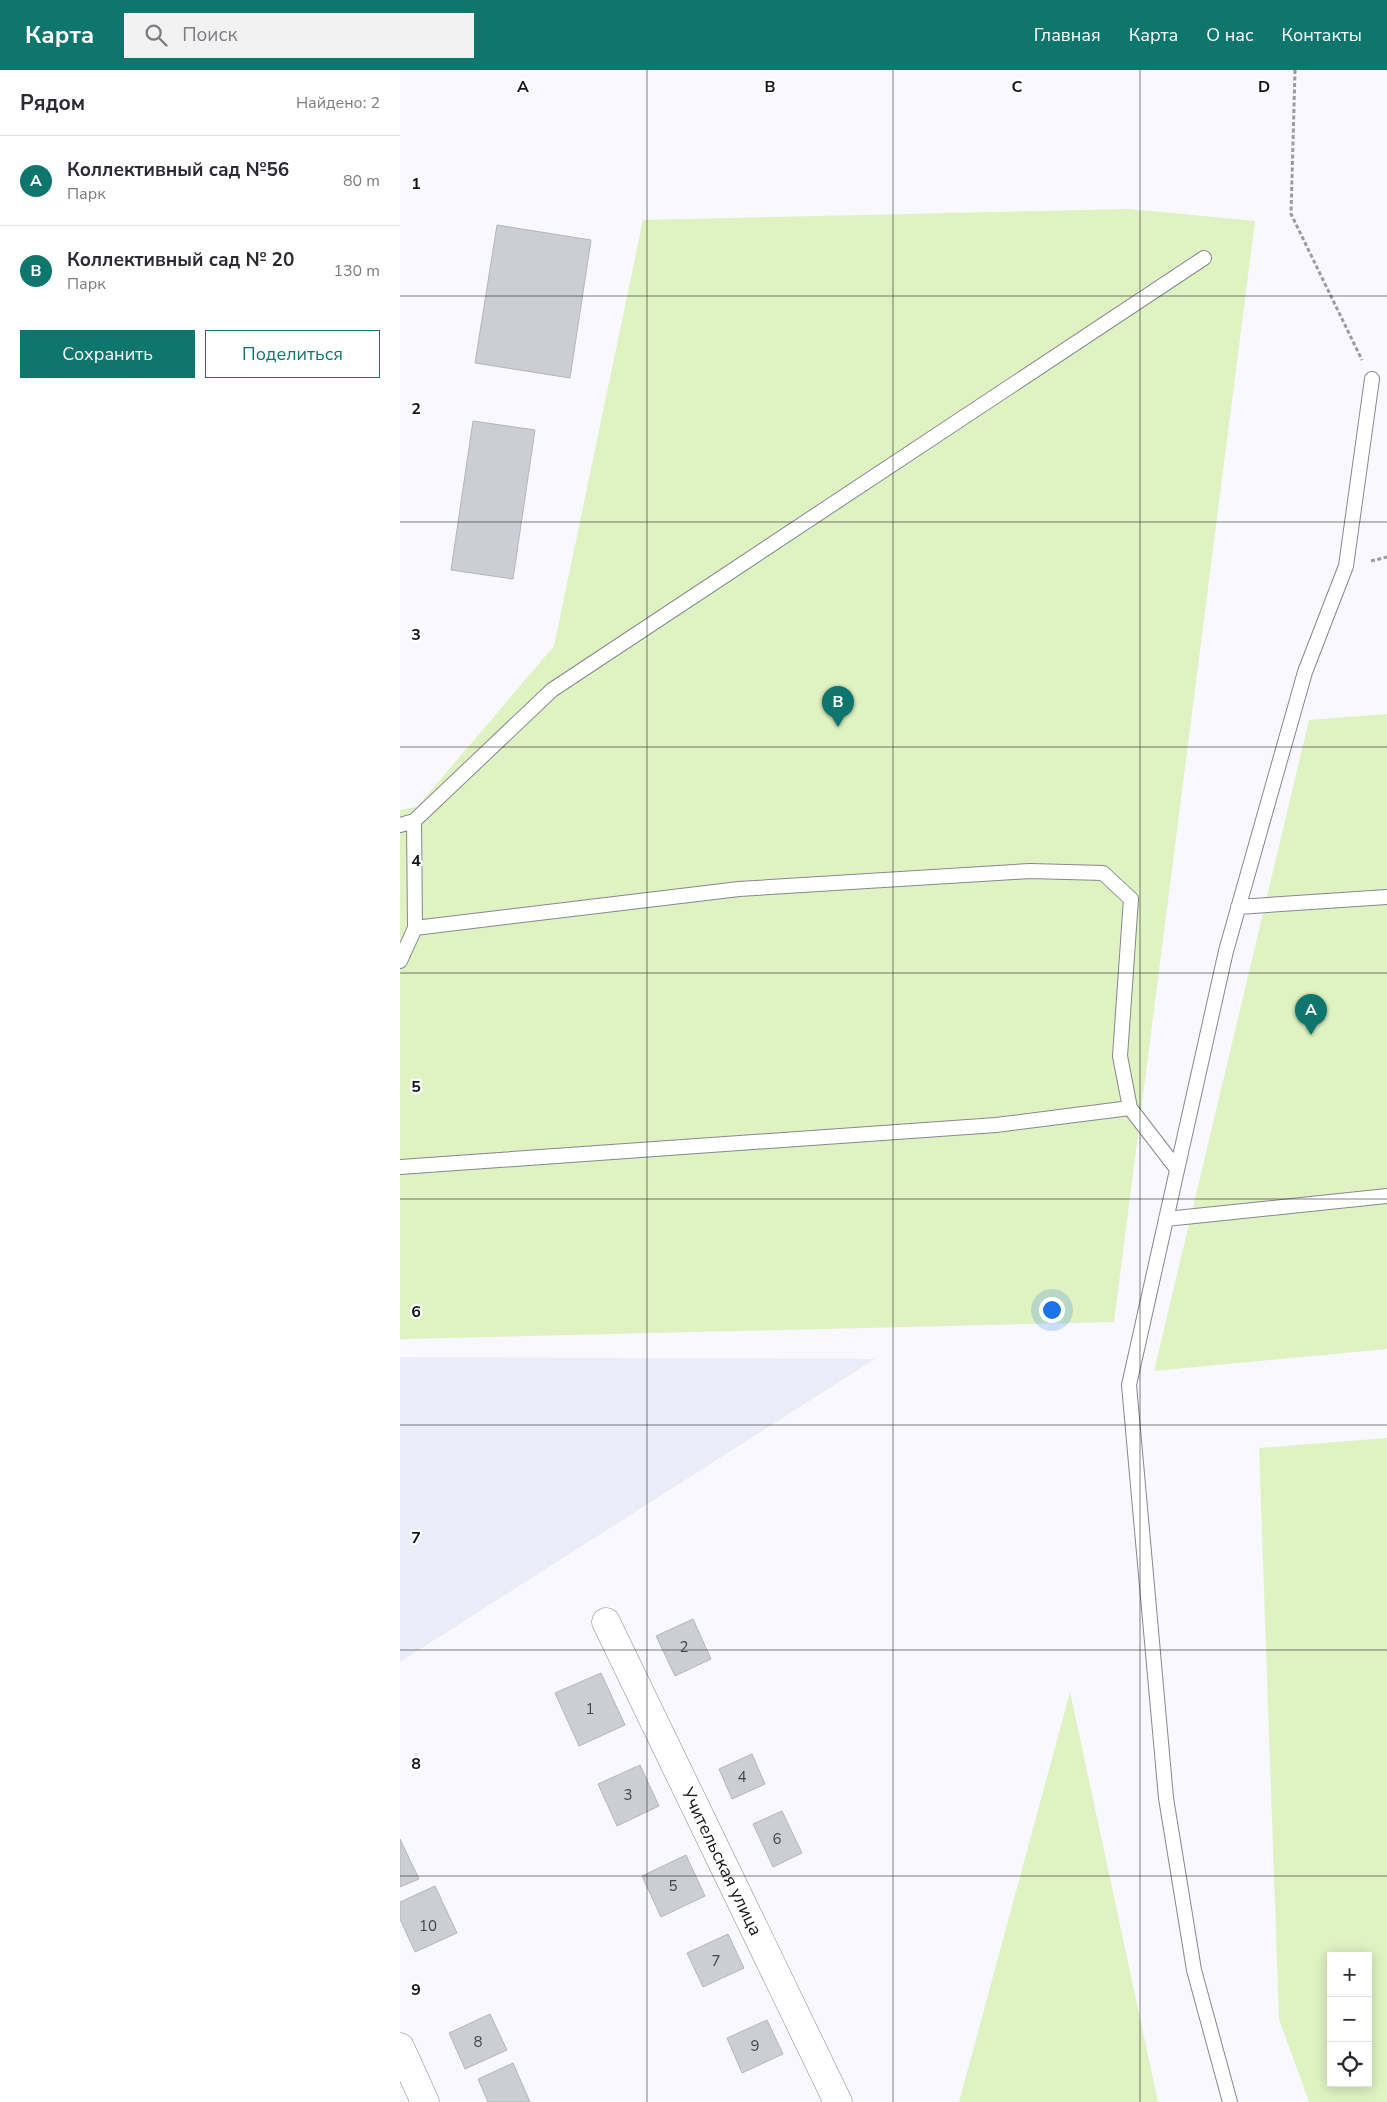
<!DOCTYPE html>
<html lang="ru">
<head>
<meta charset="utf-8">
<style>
  :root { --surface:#fff; --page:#f2f2f3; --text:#2b2b33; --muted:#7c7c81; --line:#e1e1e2; --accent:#0f766e }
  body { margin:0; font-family:"Nunito Sans",sans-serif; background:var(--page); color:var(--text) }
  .controls { position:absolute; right:15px; bottom:15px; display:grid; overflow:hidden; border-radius:0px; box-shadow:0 2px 12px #0003 }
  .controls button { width:45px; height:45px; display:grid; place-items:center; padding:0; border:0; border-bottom:1px solid var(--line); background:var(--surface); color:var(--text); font:25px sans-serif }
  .you { position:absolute; left:651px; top:1239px; width:18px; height:18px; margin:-12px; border:4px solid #fff; border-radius:50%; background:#1a73e8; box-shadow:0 0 0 8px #1a73e833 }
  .badge { display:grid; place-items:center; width:32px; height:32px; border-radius:50%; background:var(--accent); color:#fff; font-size:16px; font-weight:700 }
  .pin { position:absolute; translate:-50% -41px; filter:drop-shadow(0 1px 2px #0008) }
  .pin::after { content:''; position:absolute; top:26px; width:18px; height:15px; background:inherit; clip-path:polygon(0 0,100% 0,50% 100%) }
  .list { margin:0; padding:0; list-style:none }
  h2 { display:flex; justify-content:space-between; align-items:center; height:65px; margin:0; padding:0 20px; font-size:21px }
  h2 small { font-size:16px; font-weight:400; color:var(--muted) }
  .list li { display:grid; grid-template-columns:32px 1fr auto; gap:15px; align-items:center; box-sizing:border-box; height:90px; padding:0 20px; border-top:1px solid var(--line) }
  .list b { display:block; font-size:19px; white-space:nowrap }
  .list p { margin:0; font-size:16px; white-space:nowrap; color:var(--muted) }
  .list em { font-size:16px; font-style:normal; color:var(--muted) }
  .actions { display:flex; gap:10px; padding:15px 20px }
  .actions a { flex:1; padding:11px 0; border:1px solid var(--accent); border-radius:0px; text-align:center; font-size:18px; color:var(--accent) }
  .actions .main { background:var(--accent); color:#fff }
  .icon { flex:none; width:28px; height:28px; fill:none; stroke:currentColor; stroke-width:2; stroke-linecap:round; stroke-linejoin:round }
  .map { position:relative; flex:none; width:987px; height:2032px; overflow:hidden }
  header { display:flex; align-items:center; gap:30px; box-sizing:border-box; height:70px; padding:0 25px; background:var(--accent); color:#fff }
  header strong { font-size:24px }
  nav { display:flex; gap:28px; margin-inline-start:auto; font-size:18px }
  .search { width:350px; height:45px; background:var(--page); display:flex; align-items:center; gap:12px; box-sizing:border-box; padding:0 18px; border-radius:0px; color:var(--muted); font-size:19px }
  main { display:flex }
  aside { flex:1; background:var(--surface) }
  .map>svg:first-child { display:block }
  .built { fill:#ececf9 }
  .green { fill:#dff2c2; fill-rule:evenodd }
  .building { fill:#cdcdd6; stroke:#b5b5be }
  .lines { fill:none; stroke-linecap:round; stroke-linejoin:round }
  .service-casing { stroke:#87878f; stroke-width:16 }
  .minor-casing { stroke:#87878f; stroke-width:29 }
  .path { stroke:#9b9ba0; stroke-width:3; stroke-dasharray:4 2.5; stroke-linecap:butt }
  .service { stroke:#fff; stroke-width:14 }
  .minor { stroke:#fff; stroke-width:28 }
  .grid { fill:none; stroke:#16161a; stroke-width:1; stroke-opacity:0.55 }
  .labels { text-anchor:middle; stroke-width:4.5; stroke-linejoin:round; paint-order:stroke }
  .number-label { font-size:15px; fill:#444449 }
  .street-label { font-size:18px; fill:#16161a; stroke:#fff }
  .grid-label { font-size:16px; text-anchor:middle; font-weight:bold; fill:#16161a; stroke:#fff; stroke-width:4.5; stroke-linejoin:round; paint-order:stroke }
</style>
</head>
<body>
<header>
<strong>Карта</strong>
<div class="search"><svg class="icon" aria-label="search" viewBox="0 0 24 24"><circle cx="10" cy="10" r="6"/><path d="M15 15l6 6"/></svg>Поиск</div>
<nav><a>Главная</a><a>Карта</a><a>О нас</a><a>Контакты</a></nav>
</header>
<main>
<aside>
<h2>Рядом<small>Найдено: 2</small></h2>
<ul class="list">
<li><span class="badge">A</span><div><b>Коллективный сад №56</b><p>Парк</p></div><em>80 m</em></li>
<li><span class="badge">B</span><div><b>Коллективный сад № 20</b><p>Парк</p></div><em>130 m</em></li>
</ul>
<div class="actions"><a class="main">Сохранить</a><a>Поделиться</a></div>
</aside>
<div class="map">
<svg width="987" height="2032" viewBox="0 0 987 2032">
  <rect width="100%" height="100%" fill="#f8f8fe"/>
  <!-- built -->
  <path class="built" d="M0 1287 475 1289 0 1592Z"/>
  <!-- green -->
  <path class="green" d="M729 139 855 151 714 1252 0 1269V740L17 737 154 576 243 150Z
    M987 644V1279L754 1301 909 650Z
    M987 1368V2032H909L879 1949 859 1378ZM931 1886H968V2013H931Z
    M670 1622 758 2032H559Z"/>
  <!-- building -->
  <path class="building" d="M97 155 191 170 170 308 75 293Z
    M73 351 135 360 113 509 51 500Z
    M293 1549 311 1589 275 1606 256 1566Z
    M201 1603 225 1655 179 1676 155 1623Z
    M352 1684 365 1714 332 1729 319 1699Z
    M240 1695 259 1736 217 1756 198 1714Z
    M382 1741 402 1783 373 1797 353 1754Z
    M0 1769 19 1809 0 1817Z
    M286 1785 305 1826 261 1847 242 1806Z
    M35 1816 57 1863 15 1882 0 1849V1832Z
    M328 1864 344 1898 303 1917 287 1883Z
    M90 1944 107 1980 65 1999 49 1963Z
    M367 1950 383 1984 342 2003 327 1968Z
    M113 1993 130 2032H88L78 2009Z"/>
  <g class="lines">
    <defs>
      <path id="service" d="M0 755 14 751
        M838 837 987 827
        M15 858 339 819 630 801 703 803 731 829 720 986 730 1038 777 1099
        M0 891 15 858 14 751 152 620 804 188
        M0 1097 596 1055 730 1038
        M766 1149 987 1126
        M830 2032 794 1900 766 1728 729 1315 826 881 905 602 946 496 972 309"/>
      <g id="minor">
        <path id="s1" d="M206 1552 438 2032"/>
        <path d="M0 1977 25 2032"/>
      </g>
    </defs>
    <!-- service casing -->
    <use href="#service" class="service-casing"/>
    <!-- minor casing -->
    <use href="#minor" class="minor-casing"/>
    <!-- path -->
    <path class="path" d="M895 0 891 144 962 290
      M971 491 987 487"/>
    <!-- service -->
    <use href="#service" class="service"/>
    <!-- minor -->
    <use href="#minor" class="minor"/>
  </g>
  <!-- grid -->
  <path class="grid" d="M247 0V2032M493 0V2032M740 0V2032M0 226H987M0 452H987M0 677H987M0 903H987M0 1129H987M0 1355H987M0 1580H987M0 1806H987"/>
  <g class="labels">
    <!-- number labels -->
    <g class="number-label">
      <text x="284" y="1582">2</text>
      <text x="190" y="1644">1</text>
      <text x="342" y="1712">4</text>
      <text x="228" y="1730">3</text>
      <text x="377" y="1774">6</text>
      <text x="273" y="1821">5</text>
      <text x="28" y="1861">10</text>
      <text x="316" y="1896">7</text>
      <text x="78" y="1977">8</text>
      <text x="355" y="1981">9</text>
    </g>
    <!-- street labels -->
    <g class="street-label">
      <text dy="6" stroke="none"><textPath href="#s1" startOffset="266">Учительская улица</textPath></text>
    </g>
  </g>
  <g class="grid-label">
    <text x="123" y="22">A</text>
    <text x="370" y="22">B</text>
    <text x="617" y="22">C</text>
    <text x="864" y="22">D</text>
    <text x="16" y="119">1</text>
    <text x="16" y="344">2</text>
    <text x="16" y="570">3</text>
    <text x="16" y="796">4</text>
    <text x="16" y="1022">5</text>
    <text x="16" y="1247">6</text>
    <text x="16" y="1473">7</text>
    <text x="16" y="1699">8</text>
    <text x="16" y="1925">9</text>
  </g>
</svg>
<div class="controls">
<button>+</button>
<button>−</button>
<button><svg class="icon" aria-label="locate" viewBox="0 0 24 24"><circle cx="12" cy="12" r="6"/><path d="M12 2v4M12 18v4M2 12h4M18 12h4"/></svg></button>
</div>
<div class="you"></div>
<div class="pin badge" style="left:911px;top:965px">A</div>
<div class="pin badge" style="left:438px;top:657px">B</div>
</div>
</main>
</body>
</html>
